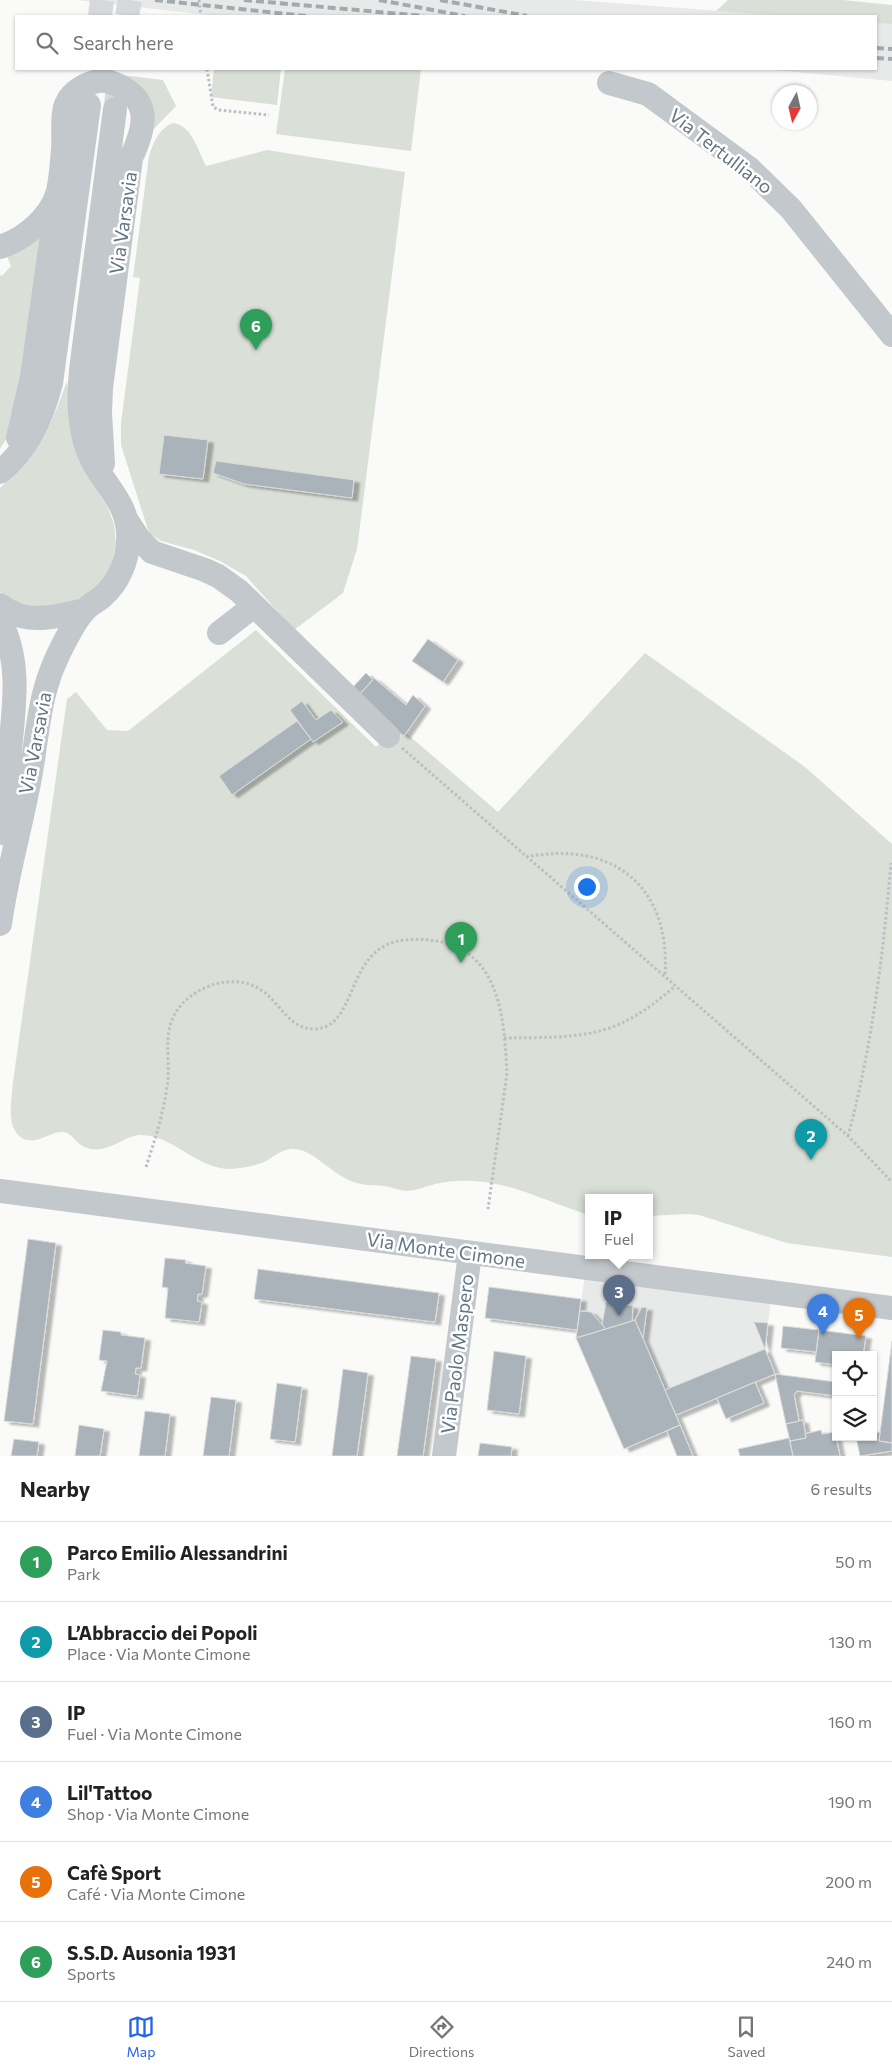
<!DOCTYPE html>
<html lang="en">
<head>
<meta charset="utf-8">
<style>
  :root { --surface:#fff; --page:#f2f2f2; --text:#222; --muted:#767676; --line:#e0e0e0; --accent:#2563eb }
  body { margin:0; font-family:Commissioner,sans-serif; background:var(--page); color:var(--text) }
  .controls { position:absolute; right:15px; bottom:15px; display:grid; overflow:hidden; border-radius:0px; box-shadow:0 1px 4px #0004 }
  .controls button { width:45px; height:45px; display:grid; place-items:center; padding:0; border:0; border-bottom:1px solid var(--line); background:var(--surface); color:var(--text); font:25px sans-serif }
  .compass { position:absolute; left:772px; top:85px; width:45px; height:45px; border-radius:50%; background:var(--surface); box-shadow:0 1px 4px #0004; rotate:188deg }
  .you { position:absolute; left:586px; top:886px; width:18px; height:18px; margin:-12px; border:4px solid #fff; border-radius:50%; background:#1a73e8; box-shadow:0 0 0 8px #1a73e833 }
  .badge { display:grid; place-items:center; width:32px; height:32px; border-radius:50%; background:var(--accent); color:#fff; font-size:16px; font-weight:700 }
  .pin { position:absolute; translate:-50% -41px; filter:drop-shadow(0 1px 2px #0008) }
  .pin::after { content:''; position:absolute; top:26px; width:18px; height:15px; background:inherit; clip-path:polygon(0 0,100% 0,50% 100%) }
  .popup { position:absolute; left:585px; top:1194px; width:68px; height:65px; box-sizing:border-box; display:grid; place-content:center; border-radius:0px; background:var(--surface); filter:drop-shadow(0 1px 4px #0005); font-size:16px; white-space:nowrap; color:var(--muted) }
  .popup b { font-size:19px; color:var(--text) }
  .popup::after { content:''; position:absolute; left:50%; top:100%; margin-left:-10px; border:10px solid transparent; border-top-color:var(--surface) }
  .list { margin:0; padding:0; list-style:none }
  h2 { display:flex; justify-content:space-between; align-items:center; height:65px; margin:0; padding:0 20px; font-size:21px }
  h2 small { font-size:16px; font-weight:400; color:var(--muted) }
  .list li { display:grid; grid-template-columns:32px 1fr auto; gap:15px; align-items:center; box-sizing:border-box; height:80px; padding:0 20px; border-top:1px solid var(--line) }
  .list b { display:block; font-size:19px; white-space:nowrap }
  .list p { margin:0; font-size:16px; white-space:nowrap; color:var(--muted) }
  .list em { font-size:16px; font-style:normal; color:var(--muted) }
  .icon { flex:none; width:28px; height:28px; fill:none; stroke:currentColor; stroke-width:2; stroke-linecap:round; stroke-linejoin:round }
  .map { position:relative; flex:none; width:892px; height:1456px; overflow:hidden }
  .search { position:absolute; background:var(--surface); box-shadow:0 1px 4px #0004; left:15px; right:15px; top:15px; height:55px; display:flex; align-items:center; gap:12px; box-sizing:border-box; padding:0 18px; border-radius:0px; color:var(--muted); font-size:19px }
  .sheet { height:545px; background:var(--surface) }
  nav { display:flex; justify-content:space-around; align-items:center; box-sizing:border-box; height:70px; border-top:1px solid var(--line); background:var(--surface); font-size:14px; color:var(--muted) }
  nav a { display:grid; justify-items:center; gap:2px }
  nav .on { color:var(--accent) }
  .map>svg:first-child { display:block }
  .built { fill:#e8e9e9 }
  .green { fill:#dadfd7 }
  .building { fill:#aab3b9; stroke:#dcdcda; filter:url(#shadow) }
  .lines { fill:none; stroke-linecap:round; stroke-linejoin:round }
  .minor-tunnel { stroke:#d5d9db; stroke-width:24; stroke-dasharray:24 12; stroke-linecap:butt }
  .path { stroke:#bbbfc2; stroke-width:3; stroke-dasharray:2.5 2.5; stroke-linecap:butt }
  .minor { stroke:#c3c8cc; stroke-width:24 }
  .rail { stroke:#a2aab0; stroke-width:4; stroke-dasharray:8 4; stroke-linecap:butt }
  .path-bridge { stroke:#bbbfc2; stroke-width:3; stroke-dasharray:2.5 2.5; stroke-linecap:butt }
  .labels { text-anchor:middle; stroke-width:5; stroke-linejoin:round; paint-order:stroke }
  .street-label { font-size:19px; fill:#657683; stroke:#fff }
</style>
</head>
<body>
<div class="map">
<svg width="892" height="1456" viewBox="0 0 892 1456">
  <defs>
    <filter id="shadow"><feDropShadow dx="5.5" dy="3" stdDeviation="1" flood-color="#0004"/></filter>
  </defs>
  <rect width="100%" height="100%" fill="#fafaf8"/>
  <!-- built -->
  <path class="built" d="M76 0H574L786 16H216Z
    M876 23 892 24V81L764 69H876Z
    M585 1274 771 1298 765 1349 775 1374 676 1415 680 1425 624 1449 576 1338Z"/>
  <!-- green -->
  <path class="green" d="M728 0H842L892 5V24L876 23V16H786L716 11Z
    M214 69H281L277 105 211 97Z
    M285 69H421L411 151 276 134Z
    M114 74 163 80 176 106 150 133Z
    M173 123C192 125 198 151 206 166L267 150 405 172 357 549 343 593 294 630 246 576 220 561 194 550 161 541 149 533 121 445V423L140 278 133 277 149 156C154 142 158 129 173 123Z
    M44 229 22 399 11 431 0 449V275L2 276 11 266 6 254Z
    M67 381 73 428 89 476 108 508 114 524 116 544 112 563 107 576 96 590 66 607 25 606 10 599 0 592V488C20 468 40 448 51 422 57 409 62 395 67 381Z
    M256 630 376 747 396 729 406 733 498 812 645 653 805 767 892 844V1257L787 1243 699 1215 687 1214 649 1216V1197H589V1215C550 1203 514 1183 473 1181 461 1180 447 1181 435 1184 426 1186 416 1191 406 1191 398 1190 391 1187 384 1186 376 1185 369 1186 361 1184 334 1179 317 1151 295 1149 284 1147 274 1157 264 1162 254 1166 243 1168 231 1169 196 1169 172 1134 140 1135 126 1136 115 1147 101 1149 75 1152 75 1131 62 1132 48 1132 37 1146 22 1138 5 1128 12 1098 13 1082L67 699 76 692 107 730 128 731Z"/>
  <!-- building -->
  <path class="building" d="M164 435 208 440 203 479 159 474Z
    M216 461 354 480 352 498 244 484 213 473Z
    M428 639 458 660 443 682 412 661Z
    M366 673 373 680 358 696 351 689Z
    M374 678 406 705 413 695 425 706 404 736 379 717 358 696Z
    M302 701 316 720 331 710 343 722 313 742 290 710Z
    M297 721 311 739 232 795 219 776Z
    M28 1239 56 1243 33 1424 4 1421Z
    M165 1258 186 1260 185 1263 206 1266 202 1294H198L197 1301 202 1302 199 1322 165 1318 168 1288 162 1287Z
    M258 1269 439 1293 435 1322 254 1299Z
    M489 1287 581 1299 577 1330 485 1318Z
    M606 1302 633 1306 632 1321 606 1329 602 1325Z
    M642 1307 647 1308 643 1338 635 1320Z
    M580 1311 591 1312 606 1329 576 1338Z
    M635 1320 680 1425 624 1449 576 1338Z
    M754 1322 768 1323 765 1349Z
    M783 1326 819 1330 816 1352 781 1348Z
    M103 1330 121 1332V1335L145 1338 141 1368H136L135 1374 140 1375 137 1396 101 1391 107 1361 99 1360Z
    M819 1330 866 1336 863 1355H836V1365L815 1362Z
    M892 1341V1443L879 1441Z
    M765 1349 775 1374 676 1415 665 1390Z
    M494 1351 526 1356 519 1414 487 1410Z
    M411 1356 436 1359 423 1456H397Z
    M343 1369 368 1373 357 1456H332Z
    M775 1374 836 1382V1396L797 1391 794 1395 799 1421 786 1424Z
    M755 1382 764 1403 726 1419 717 1398Z
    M277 1383 302 1387 295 1442 270 1439Z
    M211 1397 236 1400 229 1456H203Z
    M145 1411 170 1414 165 1456H139Z
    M803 1420 806 1438 790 1441 786 1424Z
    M79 1425 104 1429 100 1456H75Z
    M680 1425 693 1456H677L667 1431Z
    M821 1430 822 1434 835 1432 840 1456H793L790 1441 806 1438 805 1434Z
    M880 1432 879 1441 892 1443V1451L860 1456 856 1437H873V1433Z
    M789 1438 793 1456H740L738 1449Z
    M14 1439 39 1442 37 1456H11Z
    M480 1443 512 1447 511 1456H478Z"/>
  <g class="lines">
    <!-- minor-tunnel -->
    <path class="minor-tunnel" d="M100 16 102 0
      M127 16 130 0
      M116 104 121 69"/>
    <!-- path -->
    <path class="path" d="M207 69 213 107 219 110 269 115
      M402 748 848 1136 892 1182
      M526 857C613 840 671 886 665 976
      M504 1038C581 1037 615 1040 675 986
      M848 1136C872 1047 883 955 891 863
      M146 1167C155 1140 163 1114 167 1087 172 1057 159 1030 182 1004 203 982 239 973 264 992 281 1005 290 1029 314 1029 357 1028 345 957 394 942 409 938 427 939 442 942 502 957 504 1022 507 1073L488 1209"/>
    <!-- minor -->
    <path class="minor" d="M609 83 648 94 750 169 791 209 892 335
      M0 247C25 239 51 217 58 191 61 178 62 162 63 149 65 123 56 101 84 86 92 82 102 79 110 82 152 97 147 124 131 158L101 388 100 413 103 464
      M18 438 32 377 57 200
      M0 472C27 450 43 416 51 383L89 105
      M126 519 139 539 152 552 205 570 218 576 239 591 388 736
      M0 605C26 626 55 617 85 610
      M0 620C25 668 11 722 8 772 7 793 7 813 6 834
      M219 633 254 606
      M0 924C7 872 22 824 31 772 37 737 39 702 52 669 58 654 74 621 85 610 90 604 98 601 103 596 118 583 127 562 128 543 131 506 108 490 93 462 77 431 78 395 82 362L115 109
      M0 1191 892 1308
      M444 1456 470 1253"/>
    <!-- rail -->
    <path class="rail" d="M155 0 306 16
      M244 0 424 16
      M379 0 465 16
      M440 0 527 16
      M876 48 892 49
      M876 58 892 59"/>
    <!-- path-bridge -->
    <path class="path-bridge" d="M199 0 201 16"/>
  </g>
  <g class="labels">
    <!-- street labels -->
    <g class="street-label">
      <text transform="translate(721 151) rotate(38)" y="7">Via Tertulliano</text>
      <text transform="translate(123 223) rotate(-82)" y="7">Via Varsavia</text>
      <text transform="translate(35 743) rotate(-79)" y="7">Via Varsavia</text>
      <text transform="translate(446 1250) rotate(8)" y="7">Via Monte Cimone</text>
      <text transform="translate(457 1354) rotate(-83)" y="7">Via Paolo Maspero</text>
    </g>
  </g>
</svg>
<div class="controls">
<button><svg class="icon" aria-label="locate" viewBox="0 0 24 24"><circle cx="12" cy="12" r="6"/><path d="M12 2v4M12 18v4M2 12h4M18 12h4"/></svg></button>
<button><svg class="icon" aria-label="layers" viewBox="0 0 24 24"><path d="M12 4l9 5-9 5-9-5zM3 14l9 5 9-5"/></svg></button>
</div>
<svg class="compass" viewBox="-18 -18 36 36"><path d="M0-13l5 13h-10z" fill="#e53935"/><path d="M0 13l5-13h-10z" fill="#767676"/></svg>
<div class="you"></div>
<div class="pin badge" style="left:461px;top:963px;background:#2e9e5b">1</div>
<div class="pin badge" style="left:811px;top:1160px;background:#0f9aa8">2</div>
<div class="pin badge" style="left:619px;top:1316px;background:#5c6f8a">3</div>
<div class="popup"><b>IP</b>Fuel</div>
<div class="pin badge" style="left:823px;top:1335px;background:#3f7fe0">4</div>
<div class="pin badge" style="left:859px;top:1339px;background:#e8710a">5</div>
<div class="pin badge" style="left:256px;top:350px;background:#2e9e5b">6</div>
<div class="search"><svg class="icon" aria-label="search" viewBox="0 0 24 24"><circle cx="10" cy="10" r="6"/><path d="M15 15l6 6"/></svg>Search here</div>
</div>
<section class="sheet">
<h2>Nearby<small>6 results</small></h2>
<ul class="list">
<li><span class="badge" style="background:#2e9e5b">1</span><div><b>Parco Emilio Alessandrini</b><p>Park</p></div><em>50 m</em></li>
<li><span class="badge" style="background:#0f9aa8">2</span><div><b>L’Abbraccio dei Popoli</b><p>Place · Via Monte Cimone</p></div><em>130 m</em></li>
<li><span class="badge" style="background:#5c6f8a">3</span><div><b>IP</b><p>Fuel · Via Monte Cimone</p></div><em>160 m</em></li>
<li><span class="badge" style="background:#3f7fe0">4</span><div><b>Lil'Tattoo</b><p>Shop · Via Monte Cimone</p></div><em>190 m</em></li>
<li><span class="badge" style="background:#e8710a">5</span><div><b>Cafè Sport</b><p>Café · Via Monte Cimone</p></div><em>200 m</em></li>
<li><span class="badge" style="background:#2e9e5b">6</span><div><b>S.S.D. Ausonia 1931</b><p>Sports</p></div><em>240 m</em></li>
</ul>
</section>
<nav>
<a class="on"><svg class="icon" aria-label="map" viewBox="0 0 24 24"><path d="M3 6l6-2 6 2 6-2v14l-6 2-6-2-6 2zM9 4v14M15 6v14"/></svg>Map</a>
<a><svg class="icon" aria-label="directions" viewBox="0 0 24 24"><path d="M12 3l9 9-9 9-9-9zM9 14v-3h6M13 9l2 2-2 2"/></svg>Directions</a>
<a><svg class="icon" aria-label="saved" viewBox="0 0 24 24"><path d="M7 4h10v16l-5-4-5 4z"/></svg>Saved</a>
</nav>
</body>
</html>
